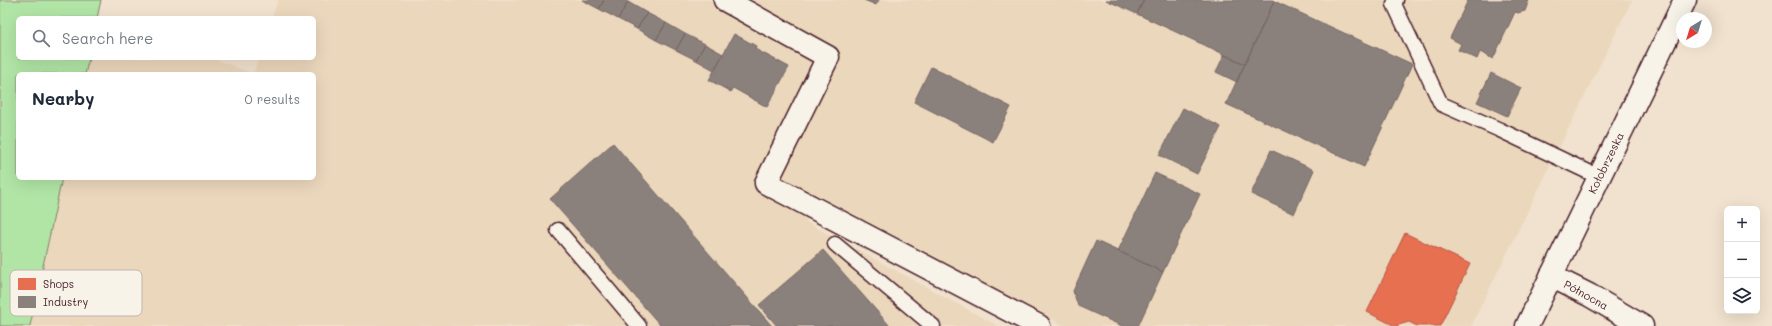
<!DOCTYPE html>
<html lang="en">
<head>
<meta charset="utf-8">
<style>
  :root { --surface:#fff; --page:#f6f6f7; --text:#1f2937; --muted:#747a83; --line:#e0e1e3 }
  body { margin:0; font-family:Mali,sans-serif; background:var(--page); color:var(--text) }
  .controls { position:absolute; right:12px; bottom:12px; display:grid; overflow:hidden; border-radius:6px; box-shadow:0 4px 16px #0002 }
  .controls button { width:36px; height:36px; display:grid; place-items:center; padding:0; border:0; border-bottom:1px solid var(--line); background:var(--surface); color:var(--text); font:20px sans-serif }
  .compass { position:absolute; left:1676px; top:12px; width:36px; height:36px; border-radius:50%; background:var(--surface); box-shadow:0 4px 16px #0002; rotate:218deg }
  .list { margin:0; padding:0; list-style:none }
  h2 { display:flex; justify-content:space-between; align-items:center; height:52px; margin:0; padding:0 16px; font-size:17px }
  h2 small { font-size:13px; font-weight:400; color:var(--muted) }
  .icon { flex:none; width:22px; height:22px; fill:none; stroke:currentColor; stroke-width:2; stroke-linecap:round; stroke-linejoin:round }
  .map { position:relative; flex:none; width:1772px; height:326px; overflow:hidden }
  .search { position:absolute; background:var(--surface); box-shadow:0 4px 16px #0002; left:16px; top:16px; width:300px; height:44px; display:flex; align-items:center; gap:10px; box-sizing:border-box; padding:0 14px; border-radius:6px; color:var(--muted); font-size:15px }
  .panel { position:absolute; background:var(--surface); box-shadow:0 4px 16px #0002; left:16px; top:72px; width:300px; height:108px; border-radius:6px }
  .map>svg:first-child { display:block }
  .built { fill:#ebd7bc }
  .green { fill:#b1e5a6; stroke:#7e8268 }
  .shops { fill:#e76f51; stroke:#b85746 }
  .industry { fill:#8a817c; stroke:#776464 }
  .lines { fill:none; stroke-linecap:round; stroke-linejoin:round }
  .lane-casing { stroke:#4a1f2b; stroke-width:17 }
  .street-casing { stroke:#4a1f2b; stroke-width:25 }
  .secondary-casing { stroke:#4a1f2b; stroke-width:25 }
  .lane { stroke:#f7f3e8; stroke-width:14 }
  .street { stroke:#f7f3e8; stroke-width:22 }
  .secondary { stroke:#f7f3e8; stroke-width:22 }
  .labels { text-anchor:middle; stroke-width:4; stroke-linejoin:round; paint-order:stroke }
  .street-label { font-size:11px; fill:#4a1f2b; stroke:#f7f3e8 }
  .key { fill:#f7f3e8; stroke:#c3b3af; stroke-width:1 }
  .key-label { font-size:11px; fill:#4a1f2b }
</style>
</head>
<body>
<div class="map">
<svg width="1772" height="326" viewBox="0 0 1772 326">
  <rect width="100%" height="100%" fill="#f0e2ce"/>
  <filter id="ink" filterUnits="userSpaceOnUse"><feTurbulence type="fractalNoise" baseFrequency=".025" numOctaves="2"/><feDisplacementMap in="SourceGraphic" scale="8" xChannelSelector="R" yChannelSelector="G"/><feConvolveMatrix kernelMatrix="1 2 1 2 8 2 1 2 1" color-interpolation-filters="sRGB"/></filter>
  <g filter="url(#ink)">
    <!-- built -->
    <path class="built" d="M278 0H1632L1471 326H1065L819 196 806 222 998 326H30L62 178H314V74H85L89 58H212L253 74 259 58H314V18H272Z"/>
    <!-- green -->
    <path class="green" d="M0 0H101L97 18H18V58H89L85 74H18V178H62L30 326H0Z"/>
    <!-- shops -->
    <path class="shops" d="M1405 233 1470 264 1440 326H1417L1409 322 1395 326 1367 312Z"/>
    <!-- industry -->
    <path class="industry" d="M582 0H604L599 9Z
      M604 0H624L628 2 618 19 599 9Z
      M864 0H879L876 5Z
      M1106 0H1144L1137 14Z
      M1144 0H1273L1274 1 1245 64 1137 14Z
      M1468 0H1529L1525 11 1518 13 1515 12 1493 59 1480 52 1477 59 1458 50 1461 44 1450 38Z
      M1274 1 1412 64 1364 167 1226 104Z
      M628 2 647 13 637 29 618 19Z
      M647 13 666 23 656 40 637 29Z
      M666 23 685 34 676 50 656 40Z
      M685 34 705 44 696 60 676 50Z
      M734 34 756 46 755 49 789 67 767 107 733 88 731 92 709 80Z
      M705 44 723 54 714 70 696 60Z
      M1224 55 1245 64 1237 82 1216 72Z
      M931 67 1011 107 993 142 914 102Z
      M1491 73 1521 88 1507 116 1477 102Z
      M1183 108 1221 127 1197 174 1159 155Z
      M613 143 772 326H661L550 199Z
      M1271 150 1314 170 1294 214 1251 194Z
      M1155 173 1200 194 1163 272 1118 251Z
      M1096 241 1163 272 1138 326H1122L1078 306 1073 291Z
      M823 250 890 326H777L759 305Z"/>
    <g class="lines">
      <defs>
        <path id="lane" d="M1396 0 1394 4 1441 104 1500 130 1599 177
          M558 230 639 326
          M835 244 933 326"/>
        <path id="street" d="M725 0 828 57 766 183 1039 326
          M1551 276 1589 295 1642 326"/>
        <path id="secondary" d="M1527 326 1685 0"/>
      </defs>
      <!-- lane casing -->
      <use href="#lane" class="lane-casing"/>
      <!-- street casing -->
      <use href="#street" class="street-casing"/>
      <!-- secondary casing -->
      <use href="#secondary" class="secondary-casing"/>
      <!-- lane -->
      <use href="#lane" class="lane"/>
      <!-- street -->
      <use href="#street" class="street"/>
      <!-- secondary -->
      <use href="#secondary" class="secondary"/>
    </g>
  </g>
  <g class="labels">
    <!-- street labels -->
    <g class="street-label">
      <text transform="translate(1606 163) rotate(-64)" y="4">Kołobrzeska</text>
      <text transform="translate(1586 295) rotate(29)" y="4">Północna</text>
    </g>
  </g>
  <!-- legend -->
  <rect x="10" y="270" width="132" height="46" rx="6" class="key"/>
  <rect x="18" y="278" width="18" height="12" fill="#e76f51"/>
  <rect x="18" y="296" width="18" height="12" fill="#8a817c"/>
  <g class="key-label">
    <text x="43" y="288">Shops</text>
    <text x="43" y="306">Industry</text>
  </g>
</svg>
<div class="controls">
<button>+</button>
<button>−</button>
<button><svg class="icon" aria-label="layers" viewBox="0 0 24 24"><path d="M12 4l9 5-9 5-9-5zM3 14l9 5 9-5"/></svg></button>
</div>
<svg class="compass" viewBox="-18 -18 36 36"><path d="M0-13l5 13h-10z" fill="#e53935"/><path d="M0 13l5-13h-10z" fill="#747a83"/></svg>
<div class="search"><svg class="icon" aria-label="search" viewBox="0 0 24 24"><circle cx="10" cy="10" r="6"/><path d="M15 15l6 6"/></svg>Search here</div>
<section class="panel">
<h2>Nearby<small>0 results</small></h2>
<ul class="list">
</ul>
</section>
</div>
</body>
</html>
